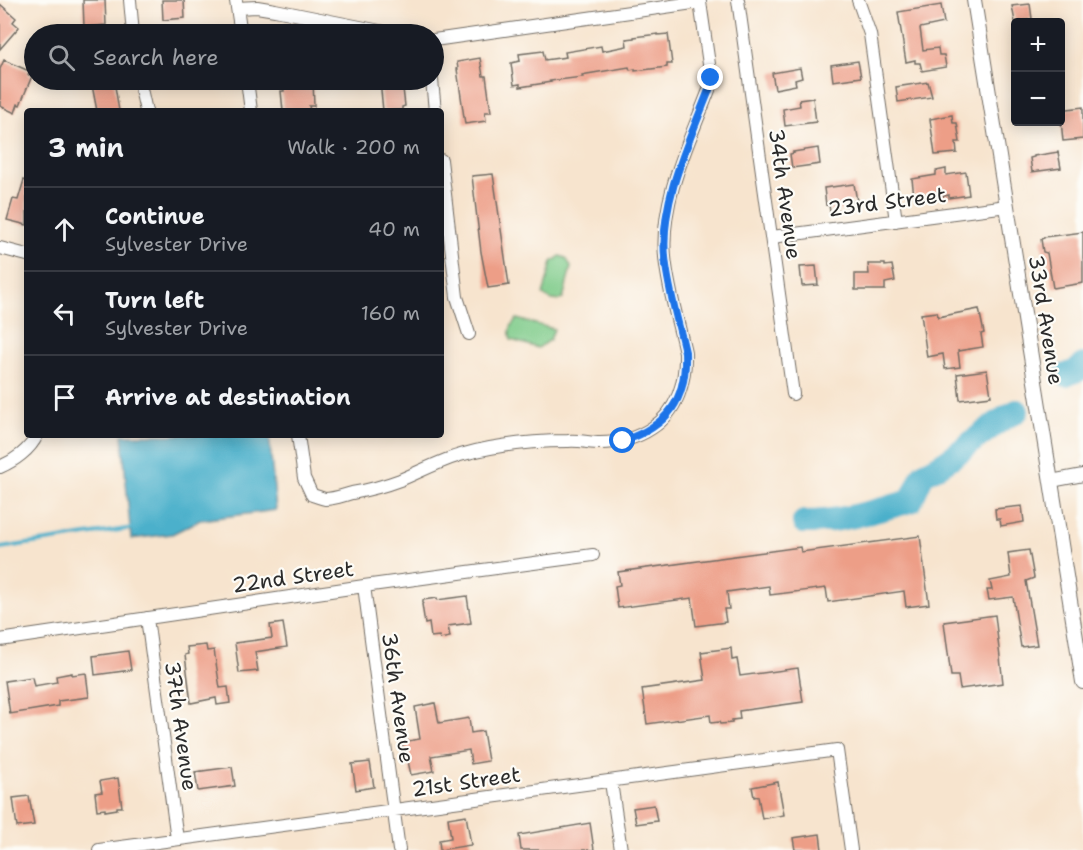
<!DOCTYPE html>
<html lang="en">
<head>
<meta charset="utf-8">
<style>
  :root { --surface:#171b24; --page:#20242c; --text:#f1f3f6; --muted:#9ea1a6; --line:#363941 }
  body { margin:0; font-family:"Shantell Sans",sans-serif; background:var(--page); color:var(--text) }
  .controls { position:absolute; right:18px; top:18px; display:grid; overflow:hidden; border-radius:6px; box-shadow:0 3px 15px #0003 }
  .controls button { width:54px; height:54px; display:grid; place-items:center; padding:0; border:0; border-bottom:2px solid var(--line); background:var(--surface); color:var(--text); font:30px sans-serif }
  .stop { position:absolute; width:18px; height:18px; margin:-14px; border:4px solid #1a73e8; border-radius:50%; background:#fff }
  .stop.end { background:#1a73e8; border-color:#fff; box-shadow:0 2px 6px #0008 }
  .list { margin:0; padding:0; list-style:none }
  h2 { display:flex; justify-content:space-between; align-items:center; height:78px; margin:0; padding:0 24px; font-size:26px }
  h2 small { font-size:20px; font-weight:400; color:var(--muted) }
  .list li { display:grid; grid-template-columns:39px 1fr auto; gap:18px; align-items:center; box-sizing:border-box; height:84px; padding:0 24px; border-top:2px solid var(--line) }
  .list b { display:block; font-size:22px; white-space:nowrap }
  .list p { margin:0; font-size:20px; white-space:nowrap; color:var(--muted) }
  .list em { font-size:20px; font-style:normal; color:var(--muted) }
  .icon { flex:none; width:33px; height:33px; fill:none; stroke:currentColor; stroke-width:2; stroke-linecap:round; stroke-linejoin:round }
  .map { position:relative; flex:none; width:1083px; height:850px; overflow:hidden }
  .search { position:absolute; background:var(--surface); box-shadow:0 3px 15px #0003; left:24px; top:24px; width:420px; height:66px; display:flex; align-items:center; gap:15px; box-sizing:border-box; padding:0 21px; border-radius:33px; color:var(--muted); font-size:22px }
  .panel { position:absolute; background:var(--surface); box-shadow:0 3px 15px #0003; left:24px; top:108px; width:420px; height:330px; border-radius:6px }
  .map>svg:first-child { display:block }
  .green { fill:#7ecb89; stroke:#547b5a; stroke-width:1.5 }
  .water { fill:#4cb0cb; stroke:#3c6e7b; stroke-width:1.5 }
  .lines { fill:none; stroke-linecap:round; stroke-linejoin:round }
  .stream { stroke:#4cb0cb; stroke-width:4 }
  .river { stroke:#4cb0cb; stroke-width:24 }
  .building { fill:#ed9e87 }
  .minor-casing { stroke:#726c64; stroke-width:14 }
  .tertiary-casing { stroke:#726c64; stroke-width:16 }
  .minor { stroke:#fff; stroke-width:12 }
  .tertiary { stroke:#fff; stroke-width:14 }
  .route { stroke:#1a73e8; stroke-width:8 }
  .labels { text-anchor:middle; stroke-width:4.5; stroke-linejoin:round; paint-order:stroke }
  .street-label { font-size:21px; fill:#2b2b2b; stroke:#fdfcf7 }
</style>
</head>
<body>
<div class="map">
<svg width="1083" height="850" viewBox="0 0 1083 850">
  <rect width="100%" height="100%" fill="#fdfcf7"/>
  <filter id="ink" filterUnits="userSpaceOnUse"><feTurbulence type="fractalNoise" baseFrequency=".0167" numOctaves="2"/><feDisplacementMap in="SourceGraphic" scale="12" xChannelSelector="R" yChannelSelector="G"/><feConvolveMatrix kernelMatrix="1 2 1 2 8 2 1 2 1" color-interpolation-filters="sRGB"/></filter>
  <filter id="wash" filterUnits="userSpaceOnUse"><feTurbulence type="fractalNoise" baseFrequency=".008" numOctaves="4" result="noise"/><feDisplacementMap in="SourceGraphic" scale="24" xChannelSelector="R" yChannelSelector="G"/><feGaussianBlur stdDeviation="1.35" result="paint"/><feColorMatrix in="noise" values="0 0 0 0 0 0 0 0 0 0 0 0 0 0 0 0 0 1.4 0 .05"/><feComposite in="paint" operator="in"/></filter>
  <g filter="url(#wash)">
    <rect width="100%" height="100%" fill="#f7e4ce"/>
    <!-- green -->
    <path class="green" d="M560 256 566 258 571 267 563 299C555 302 550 300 543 295L552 262Z
      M517 319 554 329 550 340 538 348 511 340C508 331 510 325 517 319Z"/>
    <!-- water -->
    <path class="water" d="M122 435H269L276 510 200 520 172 534 131 539Z"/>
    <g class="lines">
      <!-- stream -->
      <path class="stream" d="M0 548 133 528"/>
      <!-- river -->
      <path class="river" d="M1066 375 1078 370 1083 365
        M804 522C840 522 876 511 911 501L923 474C959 458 983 428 1017 411"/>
    </g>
    <g id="blocks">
      <!-- building -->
      <path class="building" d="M83 0H105L106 25 84 27Z
        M162 0H184L185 18 163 20Z
        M0 4 16 18 13 22 19 27 0 49Z
        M1030 4 1032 19 1015 22 1012 6Z
        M941 5 944 23 920 28 923 50 938 48 939 55H944L946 67 922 71 920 63H915V60L906 62 898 12Z
        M658 34V35L668 34 672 64H667V67L635 71V69L630 70 629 67 587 74 582 75 583 77 550 81 551 82 520 87V84L514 85 511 63 520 61 519 54 543 51 545 60 566 57 565 52 601 46 602 51 627 46 626 39 634 38V37Z
        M480 58 483 76H486L491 112H485L486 121 465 124 457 69H458L457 62Z
        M4 60 29 71 28 75 32 76 20 105 18 104 15 113 0 106V69Z
        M858 61 861 77 833 81 831 65Z
        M800 68 802 78 795 80 796 85 775 89 772 73Z
        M91 80H114L119 111H97Z
        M283 80H313L314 106H309L310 111H283L281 91H284Z
        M380 80H402L405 106 402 107V110L383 111Z
        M928 82 932 97 898 102 896 87Z
        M813 98 816 122 785 126 783 109 800 106 799 100Z
        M1083 107V139L1063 141 1060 110Z
        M952 115 953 123H957L960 142H956L957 153 935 155 930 119Z
        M818 148 820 164 792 168 790 154 794 153 793 152Z
        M1058 152 1061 168 1032 172 1030 158 1034 157V156Z
        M946 169V175L966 172 969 195 949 198V195L939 197V192L914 196 912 179 936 175V171Z
        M493 174 509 285 488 288 481 252 472 176Z
        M24 180 27 181V225L7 220 13 199 18 200Z
        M854 184 857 201 846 202 847 209 830 212 829 204 826 205 824 188Z
        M1083 232V283L1053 288 1047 253 1043 252 1041 239 1044 238V237Z
        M868 264H885V266L892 265 895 281 885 283V290H855V274H869Z
        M816 266 818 285 802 286 800 267Z
        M979 309 984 333 981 334 983 347 958 351 960 367 945 369 943 354 927 357 921 314 937 312 938 317Z
        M987 370 991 396 960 400 957 374Z
        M1022 506 1024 522 1001 526 1000 519H996L995 509Z
        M920 536 929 604 906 607 904 591 828 602 826 588 770 595 769 586 727 592 729 609H724L726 622 696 626 692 598 618 608 615 586 620 585 618 572 800 547 801 552Z
        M1029 550 1034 578 1026 581 1037 645 1021 647 1013 597 989 600 987 590H992L990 581 1011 577 1008 553Z
        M467 596 471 623 448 626 450 637 440 639 439 636 431 637 429 623 425 624 422 604 423 603V600L437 598V600Z
        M995 615 1003 683 960 689 958 676H951L944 622Z
        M283 623 287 647 255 652 258 671 239 673 235 643 272 638 270 625Z
        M206 645 207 651 214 650 220 688 228 687 230 703 217 705 216 698 191 703 185 655 188 654 187 647Z
        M731 648 732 660 737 659 740 676 798 668 803 702 739 711 740 719 732 720V723L720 724 719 722 711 723 710 715 647 724 642 689 705 680 701 652Z
        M128 651 131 670 95 675 93 656Z
        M72 673V675L86 673 89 697 58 701V706L10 714 5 681 32 677 34 686 57 682 56 676Z
        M435 703 439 723 469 718 471 733 483 731 488 761 471 764 469 750 431 756 434 771 411 775 406 752H404L402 742 420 739 415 707Z
        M370 762 374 787 356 790 352 764Z
        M232 767 235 786 198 791 195 772Z
        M118 778 122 807H117V809L105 811V809L97 810 95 793 102 792 100 781Z
        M778 782 784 815 762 819 758 796 754 797 752 787Z
        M29 796 34 825 17 827 13 798Z
        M654 805 657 821 636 824 633 808Z
        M466 815 471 845 440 850 439 840 451 838 448 818Z
        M590 823 594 850H521L519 835Z
        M820 834 822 850H795L793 838Z"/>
    </g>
  </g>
  <g filter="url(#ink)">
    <use href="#blocks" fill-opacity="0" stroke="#726c64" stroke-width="1.5"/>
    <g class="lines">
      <defs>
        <path id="minor" d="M130 0 133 34
          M738 0 793 394
          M858 0 870 34 896 221
          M236 1 241 34
          M237 8 257 7 275 10 395 34
          M139 80 146 111
          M247 80 251 111
          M432 80 435 111
          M441 160 457 297 469 334
          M772 237 1007 206
          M0 248 27 255
          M298 435 304 478 312 495C316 496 321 498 325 499 333 499 344 495 352 493 369 490 384 486 400 480 422 471 441 460 464 454 497 445 534 441 568 441 579 440 590 443 600 443 619 443 637 438 652 428 678 411 686 381 685 352 678 321 668 289 665 257 660 199 689 143 709 90L711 78 700 2 434 40
          M0 467C14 461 30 450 37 435
          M1051 481 1083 475
          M364 586 399 850
          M147 618 177 839
          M0 640 364 586 593 555
          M611 782 621 850
          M99 850 837 750 851 850"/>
        <path id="tertiary" d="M974 0 1083 682"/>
      </defs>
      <!-- minor casing -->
      <use href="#minor" class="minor-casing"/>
      <!-- tertiary casing -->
      <use href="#tertiary" class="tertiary-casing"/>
      <!-- minor -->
      <use href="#minor" class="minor"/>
      <!-- tertiary -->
      <use href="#tertiary" class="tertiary"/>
    </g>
  </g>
  <g class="lines" filter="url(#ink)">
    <!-- route -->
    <path class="route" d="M623 441C668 426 687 400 685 352 678 321 668 289 665 257 660 200 689 142 709 90L711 78"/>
  </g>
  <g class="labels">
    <!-- street labels -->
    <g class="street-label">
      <text transform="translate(785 194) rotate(82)" y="7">34th Avenue</text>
      <text transform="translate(887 202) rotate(-7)" y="7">23rd Street</text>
      <text transform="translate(1046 320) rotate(81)" y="7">33rd Avenue</text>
      <text transform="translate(293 577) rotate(-8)" y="7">22nd Street</text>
      <text transform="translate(398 698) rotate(82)" y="7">36th Avenue</text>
      <text transform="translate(181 726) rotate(82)" y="7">37th Avenue</text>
      <text transform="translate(466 782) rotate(-8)" y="7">21st Street</text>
    </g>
  </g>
</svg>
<div class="controls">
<button>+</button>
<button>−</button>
</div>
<div class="stop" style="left:623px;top:441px"></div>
<div class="stop end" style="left:711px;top:78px"></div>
<div class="search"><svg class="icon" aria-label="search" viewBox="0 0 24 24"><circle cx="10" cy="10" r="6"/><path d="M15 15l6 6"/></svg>Search here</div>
<section class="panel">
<h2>3 min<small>Walk · 200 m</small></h2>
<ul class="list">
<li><svg class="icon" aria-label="ahead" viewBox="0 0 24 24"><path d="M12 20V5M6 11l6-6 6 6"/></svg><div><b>Continue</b><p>Sylvester Drive</p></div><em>40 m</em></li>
<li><svg class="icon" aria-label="left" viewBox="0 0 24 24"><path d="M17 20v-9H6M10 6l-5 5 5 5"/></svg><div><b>Turn left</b><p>Sylvester Drive</p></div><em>160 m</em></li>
<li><svg class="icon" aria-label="arrive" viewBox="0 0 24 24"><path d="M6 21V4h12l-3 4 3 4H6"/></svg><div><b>Arrive at destination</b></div></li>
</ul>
</section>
</div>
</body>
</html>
